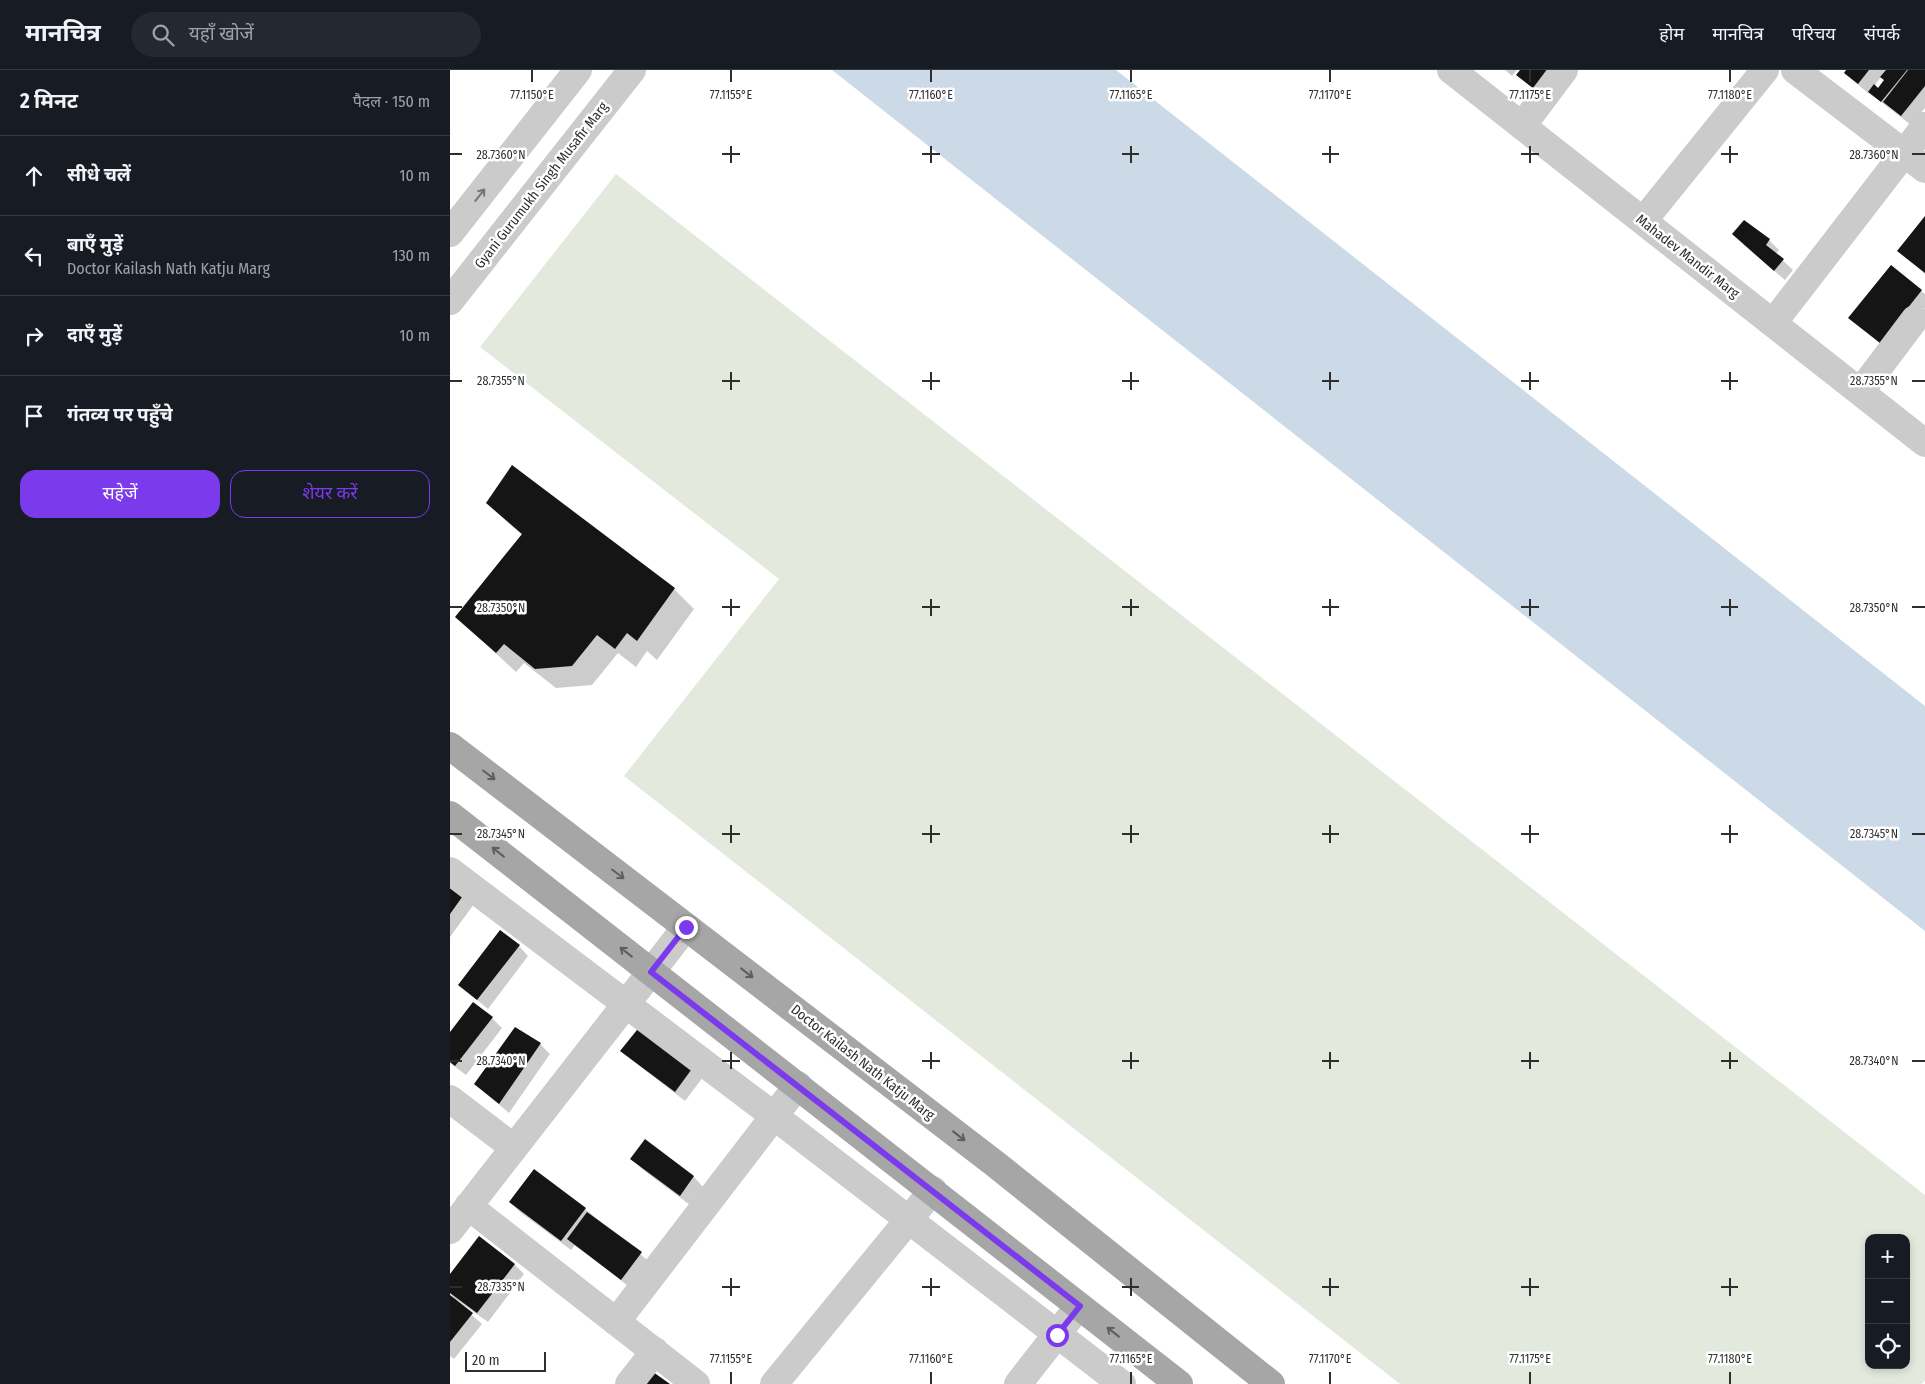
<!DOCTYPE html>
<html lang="hi">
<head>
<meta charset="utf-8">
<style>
  :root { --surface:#171b24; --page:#242831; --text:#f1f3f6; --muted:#9ea1a6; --line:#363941; --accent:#7c3aed }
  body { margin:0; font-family:"Fira Sans Condensed","Noto Sans Devanagari",sans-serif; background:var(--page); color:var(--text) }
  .controls { position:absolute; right:15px; bottom:15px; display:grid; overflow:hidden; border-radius:10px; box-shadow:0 2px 8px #0003 }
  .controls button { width:45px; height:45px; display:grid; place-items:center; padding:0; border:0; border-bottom:1px solid var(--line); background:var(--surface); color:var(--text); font:25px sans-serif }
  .scale { position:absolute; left:15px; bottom:12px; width:81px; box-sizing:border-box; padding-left:5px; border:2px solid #2e2e2e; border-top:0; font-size:14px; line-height:18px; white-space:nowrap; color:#2e2e2e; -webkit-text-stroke:4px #fff; paint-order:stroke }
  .stop { position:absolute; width:15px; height:15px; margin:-11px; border:4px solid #7c3aed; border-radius:50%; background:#fff }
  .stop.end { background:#7c3aed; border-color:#fff; box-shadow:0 1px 5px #0008 }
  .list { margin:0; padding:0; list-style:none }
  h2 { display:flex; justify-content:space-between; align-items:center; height:65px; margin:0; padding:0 20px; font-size:21px }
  h2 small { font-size:16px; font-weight:400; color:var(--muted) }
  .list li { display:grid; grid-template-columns:32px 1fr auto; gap:15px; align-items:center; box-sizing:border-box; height:80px; padding:0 20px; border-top:1px solid var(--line) }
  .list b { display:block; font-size:19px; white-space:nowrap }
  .list p { margin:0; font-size:16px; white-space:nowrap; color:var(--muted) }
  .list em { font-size:16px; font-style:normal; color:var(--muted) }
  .actions { display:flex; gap:10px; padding:15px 20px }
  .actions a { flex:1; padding:11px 0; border:1px solid var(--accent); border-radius:15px; text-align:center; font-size:18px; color:var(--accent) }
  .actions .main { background:var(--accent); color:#fff }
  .icon { flex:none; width:28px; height:28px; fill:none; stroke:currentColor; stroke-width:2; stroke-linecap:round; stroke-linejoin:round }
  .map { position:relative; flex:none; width:1475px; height:1314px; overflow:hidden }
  header { display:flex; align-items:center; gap:30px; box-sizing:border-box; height:70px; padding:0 25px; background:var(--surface); border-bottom:1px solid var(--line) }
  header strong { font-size:24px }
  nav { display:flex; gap:28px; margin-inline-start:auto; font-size:18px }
  .search { width:350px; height:45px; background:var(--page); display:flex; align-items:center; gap:12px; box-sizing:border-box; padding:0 18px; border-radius:28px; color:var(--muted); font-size:19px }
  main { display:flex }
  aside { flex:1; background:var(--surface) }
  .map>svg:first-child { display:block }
  .green { fill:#e3eadd; fill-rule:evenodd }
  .water { fill:#ccd9e7 }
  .shadow { fill:#0003; fill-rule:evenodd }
  .building { fill:#151515 }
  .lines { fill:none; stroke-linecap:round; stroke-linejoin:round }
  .minor { stroke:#cbcbcb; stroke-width:28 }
  .major { stroke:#a6a6a6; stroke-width:28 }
  .oneway { stroke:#757575 }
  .oneway2 { stroke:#5e5e5e }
  .route { stroke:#7c3aed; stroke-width:6 }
  .ticks { fill:none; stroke:#2e2e2e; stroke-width:2 }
  .labels { text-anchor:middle; stroke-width:5; stroke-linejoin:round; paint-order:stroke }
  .street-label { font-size:14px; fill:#2e2e2e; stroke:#fff }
  .ticks-label { font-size:12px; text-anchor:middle; fill:#2e2e2e; stroke:#fff; stroke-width:5; stroke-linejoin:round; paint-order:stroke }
</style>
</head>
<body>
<header>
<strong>मानचित्र</strong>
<div class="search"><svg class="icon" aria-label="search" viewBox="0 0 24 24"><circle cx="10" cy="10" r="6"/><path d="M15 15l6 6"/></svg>यहाँ खोजें</div>
<nav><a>होम</a><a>मानचित्र</a><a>परिचय</a><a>संपर्क</a></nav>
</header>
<main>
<aside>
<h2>2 मिनट<small>पैदल · 150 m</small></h2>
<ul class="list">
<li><svg class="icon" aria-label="ahead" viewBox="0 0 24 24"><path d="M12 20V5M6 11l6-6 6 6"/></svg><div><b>सीधे चलें</b></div><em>10 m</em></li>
<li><svg class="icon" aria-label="left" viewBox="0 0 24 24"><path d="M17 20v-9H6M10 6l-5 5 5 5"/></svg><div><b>बाएँ मुड़ें</b><p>Doctor Kailash Nath Katju Marg</p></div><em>130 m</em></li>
<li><svg class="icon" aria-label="right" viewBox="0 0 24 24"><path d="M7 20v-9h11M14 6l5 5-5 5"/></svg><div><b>दाएँ मुड़ें</b></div><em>10 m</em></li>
<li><svg class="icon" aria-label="arrive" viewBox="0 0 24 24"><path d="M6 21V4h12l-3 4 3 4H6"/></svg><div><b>गंतव्य पर पहुँचे</b></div></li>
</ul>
<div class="actions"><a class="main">सहेजें</a><a>शेयर करें</a></div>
</aside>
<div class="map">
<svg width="1475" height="1314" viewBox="0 0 1475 1314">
  <rect width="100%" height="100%" fill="#fff"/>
  <!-- green -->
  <path class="green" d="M166 104 1475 1125V1310L1472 1314H950L174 706 329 509 30 277ZM1419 1168H1456V1295H1419Z"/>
  <!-- water -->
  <path class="water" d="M382 0H666L1475 636V861Z"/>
  <!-- shadow -->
  <path class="shadow" d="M1055 0H1067L1062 6Z
    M1397 0H1475V38L1461 55 1430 31 1420 21 1418 23 1405 12 1395 3ZM1431 7 1435 11 1428 19 1424 16Z
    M1475 148V204L1449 181Z
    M1294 151 1319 170 1329 180 1326 184 1343 200 1335 210 1293 174Z
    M1471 221 1475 224V238L1440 282 1400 248Z
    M62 397 224 519 244 539 207 590 197 581 186 597 168 583 142 615 106 618 74 593 66 602 7 547 72 465 37 433Z
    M0 815 24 834 0 867Z
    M69 876 78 886 38 939 9 915Z
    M42 948 52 958 16 1005 0 993V964Z
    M191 956 253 1007 235 1031 182 990 172 980Z
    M90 974 100 984 59 1043 25 1014Z
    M195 1071 244 1107 253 1117 240 1135 192 1099 182 1089Z
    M60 1132 135 1139 201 1193 182 1219 125 1175 121 1180 70 1142Z
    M64 1194 74 1204 38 1252 8 1231 7 1232 32 1254 4 1289 0 1286V1227L2 1229 4 1228 0 1224V1206Z"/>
  <!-- building -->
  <path class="building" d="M1070 0H1099L1084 19 1066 5Z
    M1396 0H1419L1408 14 1394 3Z
    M1436 0H1457L1431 32 1418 22 1424 14 1428 18 1434 10 1430 7Z
    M1458 0H1475V16L1451 46 1433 32Z
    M1475 146V203L1447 181Z
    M1294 150 1320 169 1316 175 1334 189 1324 201 1282 164Z
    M1441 195 1472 220 1430 273 1398 248Z
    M62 395 225 518 187 571 177 563 165 579 147 565 122 596 85 599 54 574 46 583 5 547 72 464 36 433Z
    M0 813 15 823 0 844Z
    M50 860 70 875 27 930 8 915Z
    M23 932 43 947 5 996 0 992V962Z
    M191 955 244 996 225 1022 170 981Z
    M65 957 91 973 49 1034 24 1014Z
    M195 1069 244 1106 230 1126 180 1089Z
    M84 1099 136 1138 111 1171 59 1132Z
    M137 1142 192 1182 171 1210 117 1169Z
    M29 1166 65 1194 27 1243 0 1223V1204Z
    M0 1225 23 1243 0 1272Z
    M199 1299 220 1314H188Z"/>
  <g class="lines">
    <!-- minor -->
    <path class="minor" d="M1001 0 1475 373
      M1345 0 1475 99
      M1072 56 1114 0
      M1193 151 1315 0
      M0 163 128 0
      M0 231 182 0
      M1323 253 1475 56
      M1410 322 1465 249
      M0 801 324 1046 672 1314
      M0 1029 64 1078
      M18 1136 246 1314
      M0 1160 236 857
      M166 1252 348 1015
      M179 1314 205 1281
      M324 1314 483 1120
      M568 1314 629 1236"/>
    <!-- major -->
    <path class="major" d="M0 676 544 1093 821 1314
      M0 745 729 1314"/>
  </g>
  <!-- one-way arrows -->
  <defs><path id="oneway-shaft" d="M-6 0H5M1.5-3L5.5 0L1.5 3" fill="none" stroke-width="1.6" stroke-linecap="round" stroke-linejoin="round" transform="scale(1.25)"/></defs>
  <use class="oneway" href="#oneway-shaft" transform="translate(30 125) rotate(-52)"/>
  <g class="oneway2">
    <use href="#oneway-shaft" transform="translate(39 705) rotate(37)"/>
    <use href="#oneway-shaft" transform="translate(48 782) rotate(-142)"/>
    <use href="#oneway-shaft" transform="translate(168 804) rotate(37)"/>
    <use href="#oneway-shaft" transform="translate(176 882) rotate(-142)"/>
    <use href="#oneway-shaft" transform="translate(297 903) rotate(38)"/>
    <use href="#oneway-shaft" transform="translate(509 1066) rotate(38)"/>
    <use href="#oneway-shaft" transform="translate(663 1262) rotate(-142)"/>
  </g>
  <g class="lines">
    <!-- route -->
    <path class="route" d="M236 857 201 902 630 1236 607 1265"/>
  </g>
  <!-- ticks -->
  <path class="ticks" d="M82 0V12M281 0V12M481 0V12M681 0V12M880 0V12M1080 0V12M1280 0V12M281 76V93M481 76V93M681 76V93M880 76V93M1080 76V93M1280 76V93M0 84H12M272 84H290M472 84H490M672 84H689M872 84H889M1071 84H1089M1271 84H1288M1462 84H1475M281 302V320M481 302V320M681 302V320M880 302V320M1080 302V320M1280 302V320M0 311H12M272 311H290M472 311H490M672 311H689M872 311H889M1071 311H1089M1271 311H1288M1462 311H1475M281 529V546M481 529V546M681 529V546M880 529V546M1080 529V546M1280 529V546M0 537H12M272 537H290M472 537H490M672 537H689M872 537H889M1071 537H1089M1271 537H1288M1462 537H1475M281 755V773M481 755V773M681 755V773M880 755V773M1080 755V773M1280 755V773M0 764H12M272 764H290M472 764H490M672 764H689M872 764H889M1071 764H1089M1271 764H1288M1462 764H1475M281 982V999M481 982V999M681 982V999M880 982V999M1080 982V999M1280 982V999M0 991H12M272 991H290M472 991H490M672 991H689M872 991H889M1071 991H1089M1271 991H1288M1462 991H1475M281 1208V1226M481 1208V1226M681 1208V1226M880 1208V1226M1080 1208V1226M1280 1208V1226M0 1217H12M272 1217H290M472 1217H490M672 1217H689M872 1217H889M1071 1217H1089M1271 1217H1288M281 1302V1314M481 1302V1314M681 1302V1314M880 1302V1314M1080 1302V1314M1280 1302V1314"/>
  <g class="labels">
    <!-- street labels -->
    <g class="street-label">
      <text transform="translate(91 115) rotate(-52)" y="5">Gyani Gurumukh Singh Musafir Marg</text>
      <text transform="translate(1238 186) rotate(38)" y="5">Mahadev Mandir Marg</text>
      <text transform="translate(413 992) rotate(38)" y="5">Doctor Kailash Nath Katju Marg</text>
    </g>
  </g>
  <g class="ticks-label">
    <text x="82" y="29">77.1150°E</text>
    <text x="281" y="29">77.1155°E</text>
    <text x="481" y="29">77.1160°E</text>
    <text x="681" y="29">77.1165°E</text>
    <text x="880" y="29">77.1170°E</text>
    <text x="1080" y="29">77.1175°E</text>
    <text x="1280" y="29">77.1180°E</text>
    <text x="51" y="89">28.7360°N</text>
    <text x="1424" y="89">28.7360°N</text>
    <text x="51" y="315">28.7355°N</text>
    <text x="1424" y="315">28.7355°N</text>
    <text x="51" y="542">28.7350°N</text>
    <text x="1424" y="542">28.7350°N</text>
    <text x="51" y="768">28.7345°N</text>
    <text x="1424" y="768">28.7345°N</text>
    <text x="51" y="995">28.7340°N</text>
    <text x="1424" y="995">28.7340°N</text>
    <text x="51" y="1221">28.7335°N</text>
    <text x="281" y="1293">77.1155°E</text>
    <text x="481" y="1293">77.1160°E</text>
    <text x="681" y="1293">77.1165°E</text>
    <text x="880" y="1293">77.1170°E</text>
    <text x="1080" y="1293">77.1175°E</text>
    <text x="1280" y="1293">77.1180°E</text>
  </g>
</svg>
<div class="controls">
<button>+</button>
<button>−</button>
<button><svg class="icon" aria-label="locate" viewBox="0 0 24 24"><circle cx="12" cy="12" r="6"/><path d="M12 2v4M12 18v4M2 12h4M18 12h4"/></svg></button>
</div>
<div class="scale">20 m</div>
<div class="stop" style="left:607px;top:1265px"></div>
<div class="stop end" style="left:236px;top:857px"></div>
</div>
</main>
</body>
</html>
